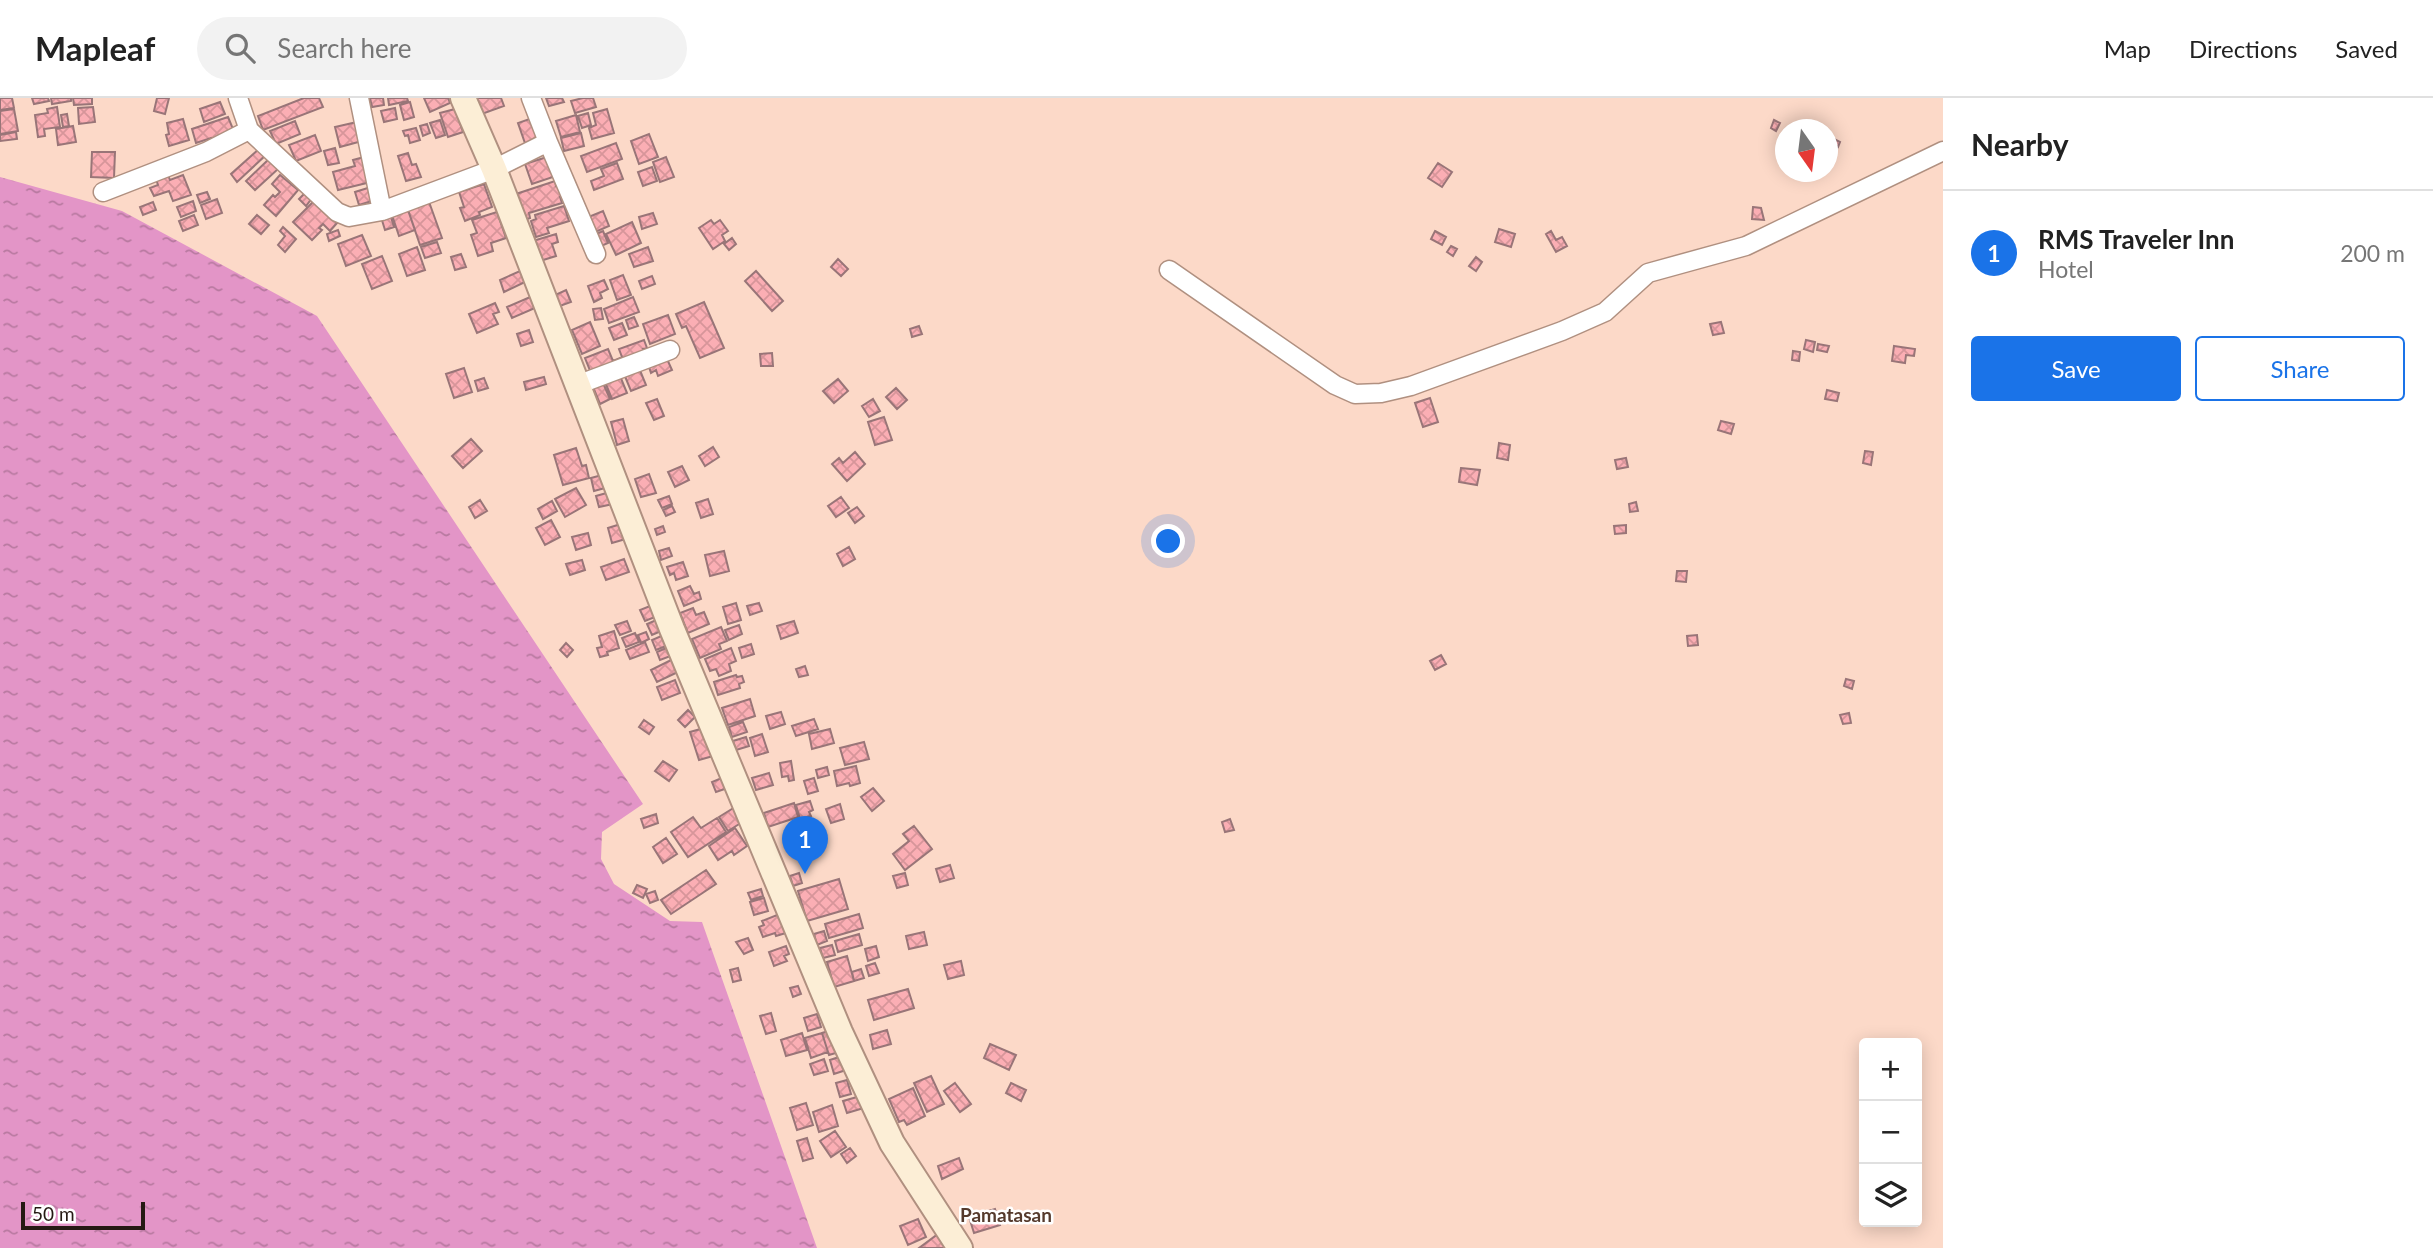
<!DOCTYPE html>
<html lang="en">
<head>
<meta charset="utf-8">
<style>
  :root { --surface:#fff; --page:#f2f2f2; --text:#222; --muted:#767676; --line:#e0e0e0; --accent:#1a73e8 }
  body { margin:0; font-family:Lato,sans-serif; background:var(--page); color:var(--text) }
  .controls { position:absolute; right:21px; bottom:21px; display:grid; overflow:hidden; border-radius:7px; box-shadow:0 4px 18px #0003 }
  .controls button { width:63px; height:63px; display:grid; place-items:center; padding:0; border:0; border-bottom:2px solid var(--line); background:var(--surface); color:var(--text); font:35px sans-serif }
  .compass { position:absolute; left:1775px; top:21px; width:63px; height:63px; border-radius:50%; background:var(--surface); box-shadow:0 4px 18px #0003; rotate:166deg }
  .scale { position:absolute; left:21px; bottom:18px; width:124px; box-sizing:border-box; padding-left:7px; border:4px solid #251913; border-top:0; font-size:19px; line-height:24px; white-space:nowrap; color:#251913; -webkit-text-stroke:5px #fff; paint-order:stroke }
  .you { position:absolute; left:1169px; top:444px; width:24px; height:24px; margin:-18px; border:5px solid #fff; border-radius:50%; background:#1a73e8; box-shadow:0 0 0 10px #1a73e833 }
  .badge { display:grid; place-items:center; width:46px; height:46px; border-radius:50%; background:var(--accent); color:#fff; font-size:23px; font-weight:700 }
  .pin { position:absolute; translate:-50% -58px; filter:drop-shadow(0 2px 4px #0008) }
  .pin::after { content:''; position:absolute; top:37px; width:24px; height:21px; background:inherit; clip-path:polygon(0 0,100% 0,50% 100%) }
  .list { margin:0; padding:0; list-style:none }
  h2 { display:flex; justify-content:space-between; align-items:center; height:91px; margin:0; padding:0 28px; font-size:30px }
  h2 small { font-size:23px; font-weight:400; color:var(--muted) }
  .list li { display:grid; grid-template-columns:46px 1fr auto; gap:21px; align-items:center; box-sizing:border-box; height:126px; padding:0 28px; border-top:2px solid var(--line) }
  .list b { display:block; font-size:26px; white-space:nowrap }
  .list p { margin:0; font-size:23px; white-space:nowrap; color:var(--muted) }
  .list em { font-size:23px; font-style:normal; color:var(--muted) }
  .actions { display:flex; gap:14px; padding:21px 28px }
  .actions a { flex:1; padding:16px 0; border:2px solid var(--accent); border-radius:7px; text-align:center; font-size:24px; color:var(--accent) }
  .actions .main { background:var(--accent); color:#fff }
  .icon { flex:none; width:38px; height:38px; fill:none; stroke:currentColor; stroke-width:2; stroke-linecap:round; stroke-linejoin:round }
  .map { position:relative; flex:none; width:1943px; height:1150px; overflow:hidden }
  header { display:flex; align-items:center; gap:42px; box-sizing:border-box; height:98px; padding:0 35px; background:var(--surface); border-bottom:2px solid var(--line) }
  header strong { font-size:33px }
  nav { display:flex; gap:38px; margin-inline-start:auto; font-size:24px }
  .search { width:490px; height:63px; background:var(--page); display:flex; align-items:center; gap:18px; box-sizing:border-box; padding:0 24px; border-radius:38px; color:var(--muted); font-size:26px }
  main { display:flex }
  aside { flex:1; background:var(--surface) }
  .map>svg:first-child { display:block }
  .water { fill:url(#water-ripples) }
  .building { fill:url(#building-cross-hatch); stroke:#997578; stroke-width:2 }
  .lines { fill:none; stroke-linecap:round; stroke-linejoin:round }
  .minor-casing { stroke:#b09080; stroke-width:21 }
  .secondary-casing { stroke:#b09080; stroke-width:28 }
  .minor { stroke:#fff; stroke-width:18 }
  .secondary { stroke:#fceed6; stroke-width:24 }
  .labels { text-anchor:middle; stroke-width:5; stroke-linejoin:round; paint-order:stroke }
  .neighbourhood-label { font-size:19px; font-weight:bold; fill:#553a2c; stroke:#fff }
</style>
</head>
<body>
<header>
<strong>Mapleaf</strong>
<div class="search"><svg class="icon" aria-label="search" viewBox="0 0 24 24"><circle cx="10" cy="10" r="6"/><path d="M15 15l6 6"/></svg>Search here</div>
<nav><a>Map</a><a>Directions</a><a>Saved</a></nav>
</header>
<main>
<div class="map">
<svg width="1943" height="1150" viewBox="0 0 1943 1150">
  <defs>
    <pattern id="water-ripples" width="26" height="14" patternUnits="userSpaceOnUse" patternTransform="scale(1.75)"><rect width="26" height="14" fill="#e395c7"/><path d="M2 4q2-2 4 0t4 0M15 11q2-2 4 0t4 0" fill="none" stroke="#b879a0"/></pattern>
    <pattern id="building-cross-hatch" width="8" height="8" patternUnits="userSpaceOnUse" patternTransform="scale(1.75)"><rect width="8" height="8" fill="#fbaeb4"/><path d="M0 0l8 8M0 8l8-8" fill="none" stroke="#d7959a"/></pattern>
  </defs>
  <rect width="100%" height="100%" fill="#fcd9c8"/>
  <!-- water -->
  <path class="water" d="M0 79 122 113 317 218 643 706 602 734 601 761 614 786 670 823 702 824 817 1150H0Z"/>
  <!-- building -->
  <path class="building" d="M0 0H12L14 10 0 12Z
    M32 0H48L49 3 34 6Z
    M51 0H71V3L52 6Z
    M73 0H92V6L74 7Z
    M157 0H169L165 16 154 13Z
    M304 0H319L323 9 263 32 258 18Z
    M370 0H383L384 7 372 9Z
    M388 0H407L408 3 389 7Z
    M424 0H448L450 5 430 14Z
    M473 0H501L504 8 479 17Z
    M546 0H562L564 4 549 8Z
    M583 0H593L596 9 575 15 571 3Z
    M220 4 225 16 204 24 200 11Z
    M410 4 414 19 404 22 400 7Z
    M57 9 60 29 44 31 45 38 38 39 35 17 48 15 47 11Z
    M93 9 95 24 79 26 78 10Z
    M395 10 397 21 384 24 381 13Z
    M14 11 18 33 0 36V13Z
    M455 11 463 34 448 39 440 15Z
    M607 11 614 35 592 41 589 30 596 27 593 15Z
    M588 15 591 27 582 30 578 18Z
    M67 16 69 28 63 29 61 17Z
    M576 17 580 34 561 39 556 23Z
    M228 19 233 31 212 44 211 40 196 45 192 31Z
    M535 19 538 47 527 51 518 25Z
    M183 21 189 42 169 48 166 37 169 36 167 25Z
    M440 22 445 37 436 40 430 25Z
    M1774 22 1780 25 1776 33 1771 30Z
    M295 23 300 36 276 46 270 33Z
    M357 24 362 43 340 49 335 29Z
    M427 26 430 35 423 38 420 28Z
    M73 28 76 44 58 47 56 31Z
    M416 30 420 42 410 45 408 37 405 38 403 33Z
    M16 34 17 41 0 43V37Z
    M581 35 584 48 564 53 561 40Z
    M649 36 658 59 639 66 631 43Z
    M315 37 321 53 296 63 289 47Z
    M1828 38 1840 44 1838 49 1832 46 1828 51Z
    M616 45 622 61 587 74 581 58Z
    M335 50 339 65 328 67 324 53Z
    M259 51 265 58 237 84 231 76Z
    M92 54H115L114 80 91 79Z
    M408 55 412 67 416 66 421 79 406 83 398 58Z
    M364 59 371 84 338 92 333 74 355 68 353 62Z
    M547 59 556 78 532 86 525 66Z
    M666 59 674 79 660 84 653 64Z
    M269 61 278 71 255 92 246 83Z
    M617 65 623 81 594 92 591 83 604 78 601 71Z
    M1438 65 1452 74 1442 89 1428 80Z
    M652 69 657 83 643 88 638 74Z
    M168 77 170 82 183 77 191 97 173 103 169 93 154 98 150 90 158 87 156 81Z
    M280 77 298 92 276 118 264 107 273 97 275 99 280 94 272 86Z
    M555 83 556 88 559 87 563 98 560 99 562 105 529 115 530 120 521 123 513 97Z
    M484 86 492 109 479 114 480 117 465 123 460 110 464 109 459 94Z
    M371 89 375 102 359 107 355 94Z
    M207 94 210 101 200 105 197 97Z
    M306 94 312 100 306 108 299 101Z
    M217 101 222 115 206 121 201 107Z
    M428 101 442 140 420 147 407 109Z
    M193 103 196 113 181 119 177 109Z
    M314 103 337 125 330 133 323 126 319 130 322 132 312 142 293 124Z
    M153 104 156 112 143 117 140 109Z
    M564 108 569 123 547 130 549 135 536 139 531 123 536 121 535 117Z
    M407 109 415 132 399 138 391 114Z
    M1753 109 1761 110 1764 122 1752 121Z
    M603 113 609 128 593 135 586 120Z
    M497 114 506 140 491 145 493 153 478 158 471 137 477 135 472 122Z
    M653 115 657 126 642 131 639 119Z
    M390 116 394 129 385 132 381 119Z
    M194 117 198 127 183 133 179 123Z
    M257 117 269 127 261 136 249 126Z
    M711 122 714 126 720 122 728 133 722 137 725 143 713 151 699 130Z
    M632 124 641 145 616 157 606 136Z
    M283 129 296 141 285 154 278 147 285 138 280 133Z
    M1499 131 1515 136 1511 149 1495 144Z
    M338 132 340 138 329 143 327 136Z
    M603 133 608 145 599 149 594 137Z
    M1435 133 1446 139 1442 147 1431 141Z
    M1551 133 1556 142 1562 139 1567 148 1556 154 1546 136Z
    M556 136 558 144 552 146 556 158 540 163 533 143Z
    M362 137 371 158 346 168 338 146Z
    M732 140 736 146 729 152 724 146Z
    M437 144 441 155 425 160 421 149Z
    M1451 148 1457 151 1453 158 1447 154Z
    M417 149 425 172 407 178 399 156Z
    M648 149 653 163 634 169 629 156Z
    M461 156 466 169 455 172 451 159Z
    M382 158 392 183 372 191 362 166Z
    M1476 159 1482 164 1476 173 1469 168Z
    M838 161 848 171 841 178 831 169Z
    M520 173 525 184 504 194 500 182Z
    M756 173 783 203 772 213 745 183Z
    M623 177 631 197 617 202 610 182Z
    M652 178 655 186 642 191 639 183Z
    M604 182 608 191 600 195 602 200 594 204 588 188Z
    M566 192 571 204 557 209 553 198Z
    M530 199 535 210 512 220 507 209Z
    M633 199 639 214 609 225 604 211Z
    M704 204 724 250 700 260 686 228 682 230 676 216Z
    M495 205 499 214 493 216 498 226 477 235 469 216Z
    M601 210 603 221 595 222 593 211Z
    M668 217 675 236 650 246 643 226Z
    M634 219 638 228 629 231 626 222Z
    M590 224 600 248 582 256 572 232Z
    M1721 224 1724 235 1713 237 1710 226Z
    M622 225 627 237 614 242 609 230Z
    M919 228 922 236 912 239 910 231Z
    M529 232 533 244 521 248 517 236Z
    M644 242 647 250 643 251 646 259 625 267 619 251Z
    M1806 242 1815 244 1813 254 1804 251Z
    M1818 246 1829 248 1827 254 1817 252Z
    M1894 248 1915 251 1914 258 1906 257 1905 265 1892 263Z
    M608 251 613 263 620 260 623 267 593 280 585 260Z
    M1793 253 1800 254 1799 263 1792 262Z
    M772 255 773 268H761L760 256Z
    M667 261 672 272 658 278 656 272 651 275 649 269Z
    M464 270 472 294 454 300 446 276Z
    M639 270 646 287 631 293 624 276Z
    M620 278 627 295 612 301 605 284Z
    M544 279 546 286 526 292 524 284Z
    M484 280 488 290 478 293 475 283Z
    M838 281 848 293 834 305 823 293Z
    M603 285 610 301 600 306 593 289Z
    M896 290 907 302 897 311 886 299Z
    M1827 292 1839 295 1837 303 1825 301Z
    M1430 300 1438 324 1423 329 1415 305Z
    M657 301 664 318 654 322 646 305Z
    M873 301 880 313 869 319 862 308Z
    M884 319 892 342 875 347 868 324Z
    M623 321 629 343 617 347 611 324Z
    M1721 323 1734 326 1731 336 1718 332Z
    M471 341 482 353 463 370 452 358Z
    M1499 345 1510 347 1508 362 1497 360Z
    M713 349 719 359 705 368 699 358Z
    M576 350 582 368 586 367 589 380 563 387 554 357Z
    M1865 353 1873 354 1871 367 1863 365Z
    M855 354 865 366 847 383 832 366 839 360 843 365Z
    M1626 360 1628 369 1617 371 1615 362Z
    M682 368 689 382 675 389 668 374Z
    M1461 370 1480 372 1477 387 1459 384Z
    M649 376 656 395 641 399 635 381Z
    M602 377 605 390 594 393 591 380Z
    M576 390 586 407 565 419 555 401Z
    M610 394 613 406 599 409 596 398Z
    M669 398 672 406 662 410 658 402Z
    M841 399 849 410 836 419 828 408Z
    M708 401 713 416 701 420 696 405Z
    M480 402 487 413 475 420 469 409Z
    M552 403 557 413 543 421 538 411Z
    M1636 404 1638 413 1630 414 1629 406Z
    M672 408 675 414 666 418 663 412Z
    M857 409 864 418 855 425 848 415Z
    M551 422 560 439 545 447 536 430Z
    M624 425 629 440 612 445 608 430Z
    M1626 427V435L1615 436 1614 428Z
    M663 428 665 434 657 437 655 431Z
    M588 435 591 447 576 452 572 439Z
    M849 449 855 461 843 468 837 456Z
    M669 450 672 458 661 462 659 453Z
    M724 453 729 473 710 478 705 457Z
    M624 461 629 474 606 482 601 469Z
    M582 462 585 472 570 477 566 466Z
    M683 464 688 478 676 482 674 475 670 477 667 469Z
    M1677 473H1687L1686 484 1676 483Z
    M690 488 694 496 699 494 701 501 684 508 678 493Z
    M736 505 741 522 728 526 723 509Z
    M759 505 762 513 750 517 747 508Z
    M655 506 660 517 645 523 640 512Z
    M693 510 696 517 704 514 709 526 688 535 680 515Z
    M661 520 666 531 652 537 647 526Z
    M627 523 631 533 620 537 615 527Z
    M794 523 798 535 781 541 777 528Z
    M739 527 742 536 729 542 725 532Z
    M721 529 727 543 719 546 721 551 700 560 692 541Z
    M614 533 619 550 607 554 608 557 600 559 597 550 602 549 599 538Z
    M646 534 649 541 641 545 638 537Z
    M635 535 639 544 626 549 622 540Z
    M666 536 671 546 656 552 652 542Z
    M1697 537 1698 547 1688 548 1687 538Z
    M645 544 649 554 630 561 626 552Z
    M566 545 573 552 567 559 560 552Z
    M751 546 754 556 742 560 739 550Z
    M673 547 676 556 660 562 657 554Z
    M731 550 736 563 729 566 731 573 719 578 716 571 710 573 705 561Z
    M1441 557 1446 566 1435 572 1430 563Z
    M673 561 680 573 657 584 651 572Z
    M805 568 808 577 799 579 796 571Z
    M736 577 737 579 742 578 744 584 739 586 740 590 718 597 714 584Z
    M1846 581 1854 583 1852 591 1844 588Z
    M675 582 680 595 662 602 657 589Z
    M750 601 755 618 728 627 722 610Z
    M688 612 695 619 685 629 678 622Z
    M781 614 785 626 770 631 766 618Z
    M1849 615 1851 625 1843 626 1840 617Z
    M814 621 818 631 796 638 792 628Z
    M644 622 654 629 649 636 639 629Z
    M743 624 747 634 732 639 729 629Z
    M704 630 713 658 699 662 690 634Z
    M830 631 834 645 812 651 809 636Z
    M762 636 768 654 755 658 750 640Z
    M746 639 749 648 736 652 733 643Z
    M864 644 869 661 845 667 840 650Z
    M663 663 677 672 669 683 655 673Z
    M791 663 794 682 789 683 788 678 782 679 780 665Z
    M856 668 860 685 850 688 849 685 837 688 834 673Z
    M827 669 829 677 818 680 816 672Z
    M769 675 773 687 756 692 752 680Z
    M724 679 728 690 716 694 712 684Z
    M814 680 818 693 808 696 804 683Z
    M873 690 884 703 872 713 861 699Z
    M810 703 813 712 809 714 811 718 800 721 796 707Z
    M794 705 798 719 768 729 764 715Z
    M840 706 844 721 831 725 826 711Z
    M735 709 744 723 728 733 719 719Z
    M656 716 658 725 644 730 641 721Z
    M693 719 701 730 717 720 726 734 688 759 671 734Z
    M1230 721 1234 732 1225 734 1222 724Z
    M914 728 932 751 905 772 893 756 909 743 903 736Z
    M735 730 747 748 734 757 732 753 718 762 709 748Z
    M666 740 677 756 663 765 653 749Z
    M950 767 954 780 940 784 936 771Z
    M706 772 716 786 671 816 661 802Z
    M799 775 802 785 793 788 790 778Z
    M905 775 908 787 897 790 893 778Z
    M839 781 848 811 807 823 798 793Z
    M637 787 647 791 643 800 633 795Z
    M761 791 763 798 751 802 748 795Z
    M655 793 658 802 650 805 646 796Z
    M764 800 768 813 754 817 750 804Z
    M782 815 789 834 776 838 775 835 763 839 759 829 764 827 762 823Z
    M859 816 863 830 829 840 825 826Z
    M824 833 827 843 817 847 814 836Z
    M924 834 927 847 909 851 906 838Z
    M859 836 862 847 838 854 835 843Z
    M748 840 753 852 744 856 736 844Z
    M832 847 835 857 823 860 820 850Z
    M786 848 789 856 784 858 787 863 774 868 769 854Z
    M876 848 879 859 868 863 865 851Z
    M847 858 854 883 834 889 827 864Z
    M961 863 964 877 948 881 944 867Z
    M875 865 879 875 869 878 866 868Z
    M738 870 741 882 733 884 730 872Z
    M861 871 864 880 854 883 852 874Z
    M798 888 801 896 793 899 790 890Z
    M908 891 914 910 874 922 868 902Z
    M771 915 776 933 766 936 760 918Z
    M817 916 821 929 808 933 804 920Z
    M832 932 839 954 829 957 822 935Z
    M887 932 891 946 873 951 870 937Z
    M802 935 807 952 786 958 781 942Z
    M822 935 828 954 811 960 805 940Z
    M990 946 1016 957 1009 972 984 960Z
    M842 958 846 972 834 976 830 962Z
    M824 961 828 973 814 977 810 966Z
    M931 978 944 1006 927 1014 914 985Z
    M847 982 851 996 840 999 836 985Z
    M955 985 971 1006 960 1014 944 993Z
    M1011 985 1026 992 1021 1003 1006 995Z
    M913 990 925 1018 907 1027 904 1022 899 1024 889 1001Z
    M864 997 867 1009 847 1015 843 1003Z
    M806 1005 813 1027 797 1032 790 1010Z
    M832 1007 838 1028 819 1034 813 1014Z
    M835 1033 846 1049 831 1059 820 1043Z
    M807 1040 813 1060 803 1063 797 1043Z
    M850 1050 856 1058 847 1065 841 1056Z
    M959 1060 963 1071 942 1081 938 1068Z
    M995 1111 1000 1127 974 1135 969 1119Z
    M918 1121 926 1139 908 1147 900 1128Z
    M938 1136 949 1150H919Z"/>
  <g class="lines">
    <defs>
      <path id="minor" d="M238 0 249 32 337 114 349 119 382 113 494 71 548 44 531 0
        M359 0 382 113
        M548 44 596 156
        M103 94 206 54 249 32
        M1169 172 1335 287 1355 296 1381 295 1411 288 1562 233 1605 214 1648 175 1746 148 1943 53
        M577 287 670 252"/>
      <path id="secondary" d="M463 0 494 71 672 531 840 934 892 1045 960 1150"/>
    </defs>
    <!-- minor casing -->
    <use href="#minor" class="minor-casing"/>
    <!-- secondary casing -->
    <use href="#secondary" class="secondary-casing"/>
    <!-- minor -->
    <use href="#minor" class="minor"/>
    <!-- secondary -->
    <use href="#secondary" class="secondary"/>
  </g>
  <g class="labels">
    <!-- neighbourhood labels -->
    <g class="neighbourhood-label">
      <text x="1006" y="1124">Pamatasan</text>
    </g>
  </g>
</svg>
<div class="controls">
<button>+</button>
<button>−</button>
<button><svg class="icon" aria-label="layers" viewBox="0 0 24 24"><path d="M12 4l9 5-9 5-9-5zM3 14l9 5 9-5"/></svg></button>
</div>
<svg class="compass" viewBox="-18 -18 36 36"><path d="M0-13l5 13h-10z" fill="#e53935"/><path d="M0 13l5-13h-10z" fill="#767676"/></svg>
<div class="scale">50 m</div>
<div class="you"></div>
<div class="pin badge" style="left:805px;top:776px">1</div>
</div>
<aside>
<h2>Nearby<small></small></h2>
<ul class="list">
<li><span class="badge">1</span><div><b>RMS Traveler Inn</b><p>Hotel</p></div><em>200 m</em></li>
</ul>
<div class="actions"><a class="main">Save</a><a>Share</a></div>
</aside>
</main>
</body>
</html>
